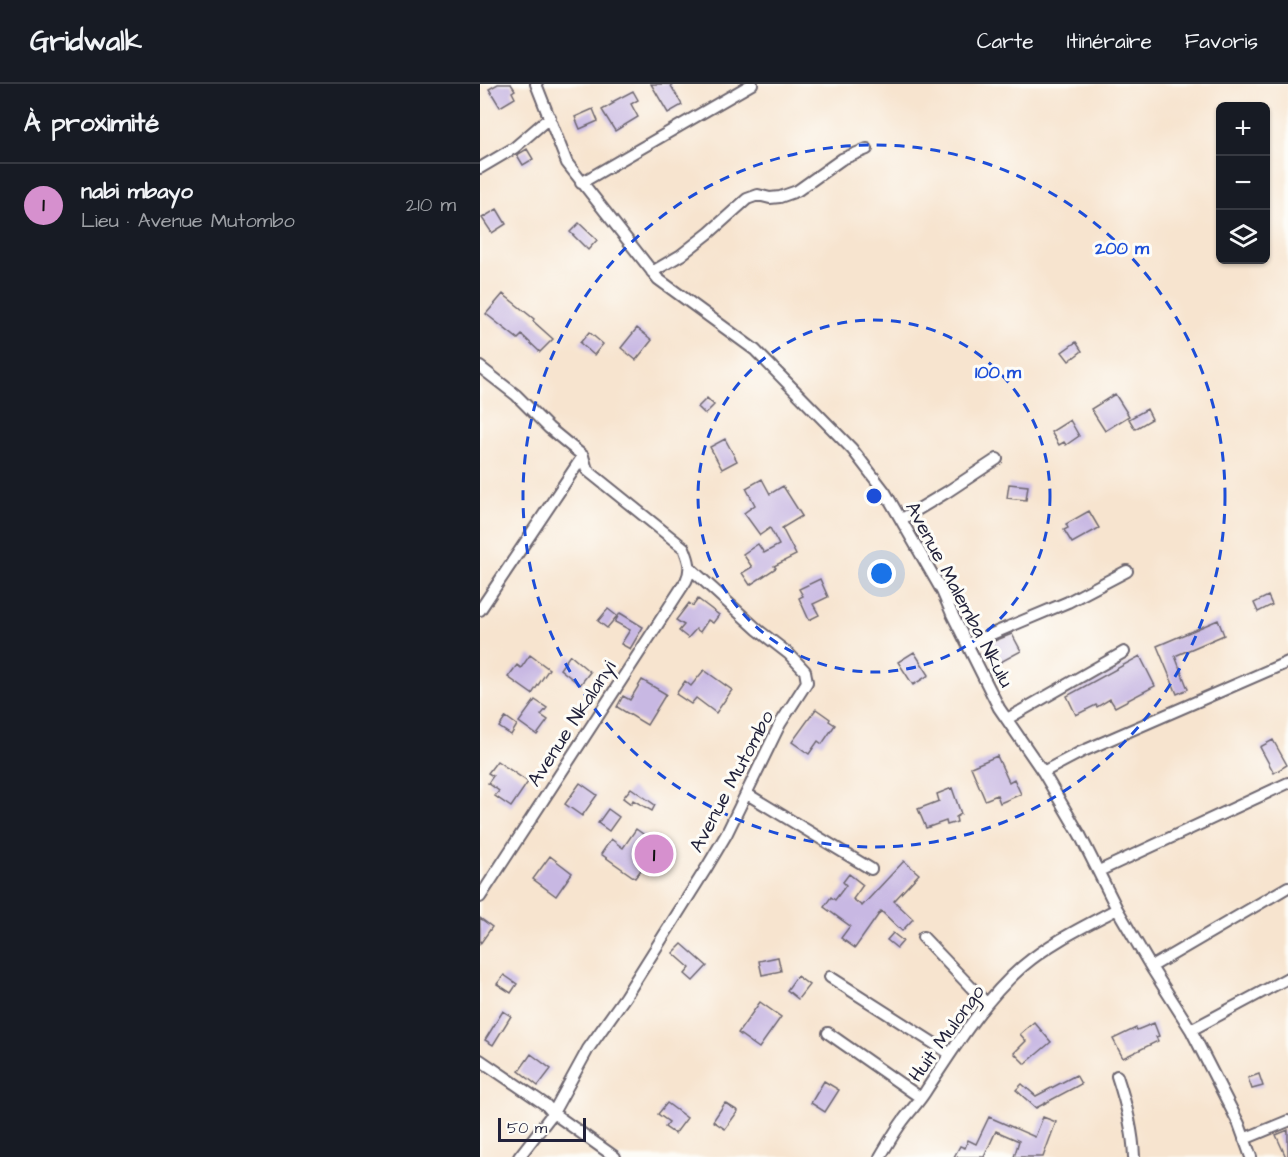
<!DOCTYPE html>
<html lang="fr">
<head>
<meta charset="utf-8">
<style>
  :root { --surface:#171b24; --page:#242831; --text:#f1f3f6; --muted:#9ea1a6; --line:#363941; --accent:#d690ce }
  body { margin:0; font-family:"Architects Daughter",sans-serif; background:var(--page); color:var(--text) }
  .controls { position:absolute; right:18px; top:18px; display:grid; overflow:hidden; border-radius:9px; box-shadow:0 2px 4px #0004 }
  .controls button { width:54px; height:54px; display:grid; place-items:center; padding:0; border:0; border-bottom:2px solid var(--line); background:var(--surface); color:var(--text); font:30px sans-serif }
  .scale { position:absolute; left:18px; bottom:15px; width:88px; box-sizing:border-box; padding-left:6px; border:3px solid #22223b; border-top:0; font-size:16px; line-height:21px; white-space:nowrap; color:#22223b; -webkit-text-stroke:4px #fdfcf7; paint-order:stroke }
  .you { position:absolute; left:402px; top:490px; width:21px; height:21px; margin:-15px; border:4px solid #fff; border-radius:50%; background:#1a73e8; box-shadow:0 0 0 9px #1a73e833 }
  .badge { display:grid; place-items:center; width:39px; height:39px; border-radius:50%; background:var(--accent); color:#111; font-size:20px; font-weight:700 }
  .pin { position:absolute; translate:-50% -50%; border:3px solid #fff; box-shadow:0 2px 6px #0006 }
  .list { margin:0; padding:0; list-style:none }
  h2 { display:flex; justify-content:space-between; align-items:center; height:78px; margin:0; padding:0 24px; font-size:26px }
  h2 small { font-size:20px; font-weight:400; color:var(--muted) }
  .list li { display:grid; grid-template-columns:39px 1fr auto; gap:18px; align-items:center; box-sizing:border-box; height:84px; padding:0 24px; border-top:2px solid var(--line) }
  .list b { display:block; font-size:22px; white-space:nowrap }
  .list p { margin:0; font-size:20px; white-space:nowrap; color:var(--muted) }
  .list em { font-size:20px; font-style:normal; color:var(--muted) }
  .icon { flex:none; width:33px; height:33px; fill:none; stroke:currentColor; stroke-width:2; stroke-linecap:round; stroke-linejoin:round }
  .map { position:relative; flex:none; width:808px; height:1073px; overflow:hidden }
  header { display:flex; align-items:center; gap:36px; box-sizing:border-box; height:84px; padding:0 30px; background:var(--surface); border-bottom:2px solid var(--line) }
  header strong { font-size:28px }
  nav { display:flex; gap:33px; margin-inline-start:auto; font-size:21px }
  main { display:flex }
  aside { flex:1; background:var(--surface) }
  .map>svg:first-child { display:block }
  .building { fill:#c8b8e3 }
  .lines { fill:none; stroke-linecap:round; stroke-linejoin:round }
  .street-casing { stroke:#6d666f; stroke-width:14 }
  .street { stroke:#fff; stroke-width:10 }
  .ring { fill:none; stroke:#1d4ed8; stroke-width:3; stroke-dasharray:10 8 }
  .labels { text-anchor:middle; stroke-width:6; stroke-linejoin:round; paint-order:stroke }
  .street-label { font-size:20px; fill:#22223b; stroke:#fdfcf7 }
  .centre { fill:#1d4ed8; stroke:#fdfcf7; stroke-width:3 }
  .ring-label { font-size:18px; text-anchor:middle; font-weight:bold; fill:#1d4ed8; stroke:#fdfcf7; stroke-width:6; stroke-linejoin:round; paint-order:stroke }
</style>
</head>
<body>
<header>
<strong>Gridwalk</strong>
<nav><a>Carte</a><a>Itinéraire</a><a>Favoris</a></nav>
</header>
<main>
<aside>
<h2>À proximité<small></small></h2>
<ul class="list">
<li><span class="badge">1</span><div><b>nabi mbayo</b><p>Lieu · Avenue Mutombo</p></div><em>210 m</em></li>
</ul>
</aside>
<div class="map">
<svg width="808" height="1073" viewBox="0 0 808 1073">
  <rect width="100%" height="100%" fill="#fdfcf7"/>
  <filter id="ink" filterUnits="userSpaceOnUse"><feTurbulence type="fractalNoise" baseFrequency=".0167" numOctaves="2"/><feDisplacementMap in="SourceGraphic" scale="12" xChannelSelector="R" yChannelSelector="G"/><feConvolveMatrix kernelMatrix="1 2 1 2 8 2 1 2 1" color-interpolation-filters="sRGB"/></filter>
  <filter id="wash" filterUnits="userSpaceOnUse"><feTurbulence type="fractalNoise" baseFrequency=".008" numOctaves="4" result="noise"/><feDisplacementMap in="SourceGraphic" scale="24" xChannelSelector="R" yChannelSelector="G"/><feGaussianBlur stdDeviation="1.35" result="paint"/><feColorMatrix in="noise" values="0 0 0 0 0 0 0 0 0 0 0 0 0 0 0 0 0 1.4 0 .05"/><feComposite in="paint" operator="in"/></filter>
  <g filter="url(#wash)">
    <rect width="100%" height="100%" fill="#f7e4cf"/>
    <g id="blocks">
      <!-- building -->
      <path class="building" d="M18 0H31L35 6 32 8 35 14 20 23 9 5Z
        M171 0H190L202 21 188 29Z
        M153 7 158 16 151 20 158 33 135 47 122 26 134 19 132 18Z
        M113 25 118 37 100 45 95 33Z
        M47 65 53 75 43 81 37 71Z
        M17 125 26 140 12 149 2 134Z
        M99 139 117 156 108 166 90 148Z
        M23 210 54 235 53 237 73 255 60 268 42 251 38 255 6 230Z
        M157 244 172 256 156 276 141 264Z
        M109 248 123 260 114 271 100 259Z
        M596 258 602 267 589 277 582 268Z
        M635 310 649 332 625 347 611 325Z
        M227 314 234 321 225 330 218 323Z
        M667 325 672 335 655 345 649 335Z
        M590 336 599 352 586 361 584 358 579 361 571 348Z
        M245 355 257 377 242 385 230 363Z
        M282 395 290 410 303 402 322 432 302 444 316 471 294 482 296 484 270 501 262 489 272 483 263 470 278 460 284 469 299 461 290 444 280 451 264 429 275 421 266 404Z
        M529 400 548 402 546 416 527 414Z
        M609 427 619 444 592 459 584 446 588 444 586 440Z
        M340 495 348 513 333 520 339 531 329 536 319 514 323 512 319 505Z
        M788 512 792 521 778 528 774 519Z
        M218 515 239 531 233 539 228 536 220 548 216 545 208 554 199 547 204 541 196 536 209 519 213 522Z
        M128 525 137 532 127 544 118 537Z
        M140 529 163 543 150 565 141 560 150 546 135 538Z
        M738 536 744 551 695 572 708 605 697 610 677 562Z
        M532 550 541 567 519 579 509 559Z
        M434 568 449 591 433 601 418 578Z
        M50 571 69 585 52 610 28 593 37 581 41 584Z
        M90 571 110 588 100 601 80 585Z
        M660 572 675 602 635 623 630 615 617 623 616 621 596 631 587 612Z
        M224 586 252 606 236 629 216 614 211 620 196 610 205 597 211 602Z
        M162 596 186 610 167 641 137 623 143 612 150 616Z
        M55 616 67 624 61 631 68 636 57 651 39 638Z
        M336 625 350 635 349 637 355 641 342 660 338 657 329 670 312 658Z
        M26 633 37 641 31 651 19 643Z
        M793 656 807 681 794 689 780 663Z
        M517 672 529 698 534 695 541 710 520 719 517 711 505 716 491 683Z
        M17 677 48 698 31 723 15 712 19 707 8 699 13 692 8 689Z
        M100 699 117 711 102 732 85 720Z
        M151 704 175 721 172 727 153 716 151 720 143 714Z
        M472 704 481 730 476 733 477 738 467 741 466 737 446 744 438 725 459 717 457 710Z
        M128 725 139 733 129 747 118 739Z
        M156 745 191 770 178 788 166 779 155 794 121 770 131 755 143 764Z
        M70 772 92 789 76 812 53 795Z
        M424 777 439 790 414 817 433 835 422 847 401 827 375 864 361 854 370 842 344 823 351 813 355 816 366 801 363 798 369 790 383 801 373 815 382 822Z
        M0 834 12 843 0 860Z
        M413 849 423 857 417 864 407 856Z
        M202 860 227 882 213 897 205 890 210 884 193 869Z
        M298 873 301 887 282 891 279 877Z
        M24 891 37 900 31 909 17 900Z
        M317 892 329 901 318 915 307 906Z
        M280 918 301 933 279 964 258 949Z
        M23 927 31 932 13 961 5 956Z
        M554 938 571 958 545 980 534 969 546 957 540 950Z
        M674 939 679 952 676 953 678 957 643 974 633 955 656 944 657 946Z
        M51 970 71 985 58 1002 39 987Z
        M779 990 783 1002 772 1005 768 994Z
        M596 991 601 1000 556 1024 536 1006 542 1000 556 1012Z
        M344 997 359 1006 345 1028 331 1019Z
        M187 1019 207 1034 195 1050 185 1043 189 1038 178 1030Z
        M245 1019 258 1027 245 1045 233 1037Z
        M509 1033 555 1053 563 1033 576 1038 563 1073H534L539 1057 516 1047 504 1073H474L480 1062 485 1064 488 1056 496 1060Z
        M808 1046V1073H806L796 1051Z"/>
    </g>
  </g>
  <g filter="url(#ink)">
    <use href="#blocks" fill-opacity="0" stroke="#6d666f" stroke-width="1.5"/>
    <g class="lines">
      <defs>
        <path id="street" d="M56 0 87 79 178 195 275 266 372 365 405 408 462 507 472 530 519 624 563 688 600 751 637 825 671 883 711 946 759 1040 771 1073
          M0 84 34 64 70 33
          M101 99 272 0
          M172 188 201 171 229 149 267 115 278 111 290 114 300 113 317 107 362 75 387 65
          M0 283 36 311 69 344 103 372
          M422 435 467 408 517 375
          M0 526 103 372
          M488 560 588 518 647 487
          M527 635 644 568
          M563 688 601 668 808 578
          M267 710 391 785
          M619 787 808 699
          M0 813 206 497C212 485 209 476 204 464L107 386 103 372
          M443 853 506 919
          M671 883 808 803
          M350 893 469 969
          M711 946 808 894
          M348 949 441 1014
          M0 976 66 1021 73 1029 135 1073
          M637 992C646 1019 653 1045 654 1073
          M764 1055 808 1037
          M39 1073 73 1029 108 965 145 913 227 783 246 751 300 640 327 598 325 587 309 570 278 546 210 484
          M400 1073C407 1061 414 1049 422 1038 430 1027 440 1017 447 1005 476 961 503 917 543 882 571 858 605 842 637 825"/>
      </defs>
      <!-- street casing -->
      <use href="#street" class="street-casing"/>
      <!-- street -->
      <use href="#street" class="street"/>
    </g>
  </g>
  <!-- distance rings -->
  <g class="ring">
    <circle cx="394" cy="412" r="176"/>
    <circle cx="394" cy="412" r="351"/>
  </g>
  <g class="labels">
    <!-- street labels -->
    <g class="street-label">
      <text transform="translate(480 510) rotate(62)" y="7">Avenue Malemba Nkulu</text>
      <text transform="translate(91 639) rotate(-57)" y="7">Avenue Nkalanyi</text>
      <text transform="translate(251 697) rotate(-62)" y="7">Avenue Mutombo</text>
      <text transform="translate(466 949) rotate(-54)" y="7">Huit Mulongo</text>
    </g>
  </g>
  <circle cx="394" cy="412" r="9" class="centre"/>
  <g class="ring-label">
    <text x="642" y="170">200 m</text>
    <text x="518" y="294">100 m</text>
  </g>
</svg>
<div class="controls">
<button>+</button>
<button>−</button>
<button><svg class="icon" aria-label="layers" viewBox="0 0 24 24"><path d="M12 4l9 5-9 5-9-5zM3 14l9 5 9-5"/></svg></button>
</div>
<div class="scale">50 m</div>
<div class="you"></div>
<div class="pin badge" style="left:174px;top:770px">1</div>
</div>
</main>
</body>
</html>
